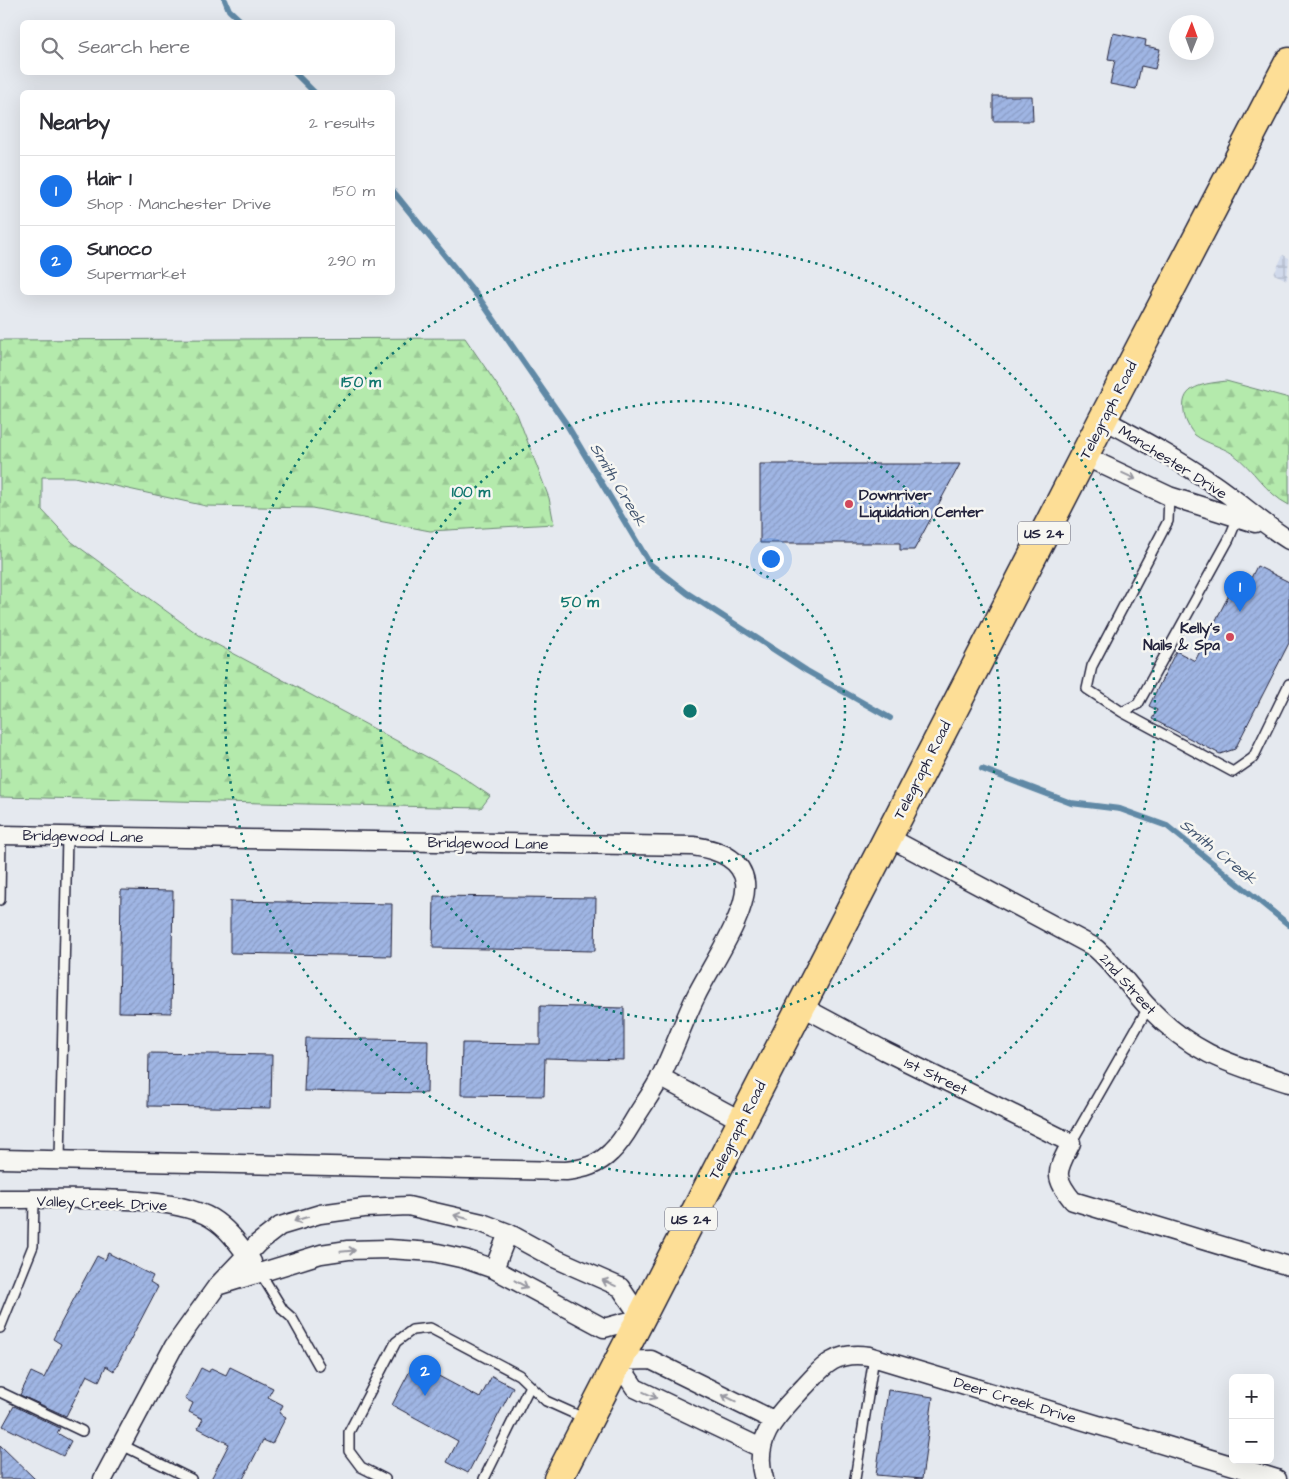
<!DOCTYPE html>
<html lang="en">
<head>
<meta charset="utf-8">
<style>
  :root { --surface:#fff; --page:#f7f7f7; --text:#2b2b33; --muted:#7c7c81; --line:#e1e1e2; --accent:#1a73e8 }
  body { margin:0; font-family:"Architects Daughter",sans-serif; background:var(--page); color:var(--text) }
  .controls { position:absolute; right:15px; bottom:15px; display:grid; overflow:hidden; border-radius:8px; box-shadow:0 5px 20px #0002 }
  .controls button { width:45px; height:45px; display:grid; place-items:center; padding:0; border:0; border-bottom:1px solid var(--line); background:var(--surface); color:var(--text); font:25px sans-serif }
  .compass { position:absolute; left:1169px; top:15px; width:45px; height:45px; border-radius:50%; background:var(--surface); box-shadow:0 5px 20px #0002; rotate:1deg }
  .you { position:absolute; left:770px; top:558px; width:18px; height:18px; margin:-12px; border:4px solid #fff; border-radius:50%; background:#1a73e8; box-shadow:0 0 0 8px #1a73e833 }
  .badge { display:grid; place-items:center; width:32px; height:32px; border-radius:50%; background:var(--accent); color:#fff; font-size:16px; font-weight:700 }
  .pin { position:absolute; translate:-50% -41px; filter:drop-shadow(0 1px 2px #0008) }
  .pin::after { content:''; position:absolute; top:26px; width:18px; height:15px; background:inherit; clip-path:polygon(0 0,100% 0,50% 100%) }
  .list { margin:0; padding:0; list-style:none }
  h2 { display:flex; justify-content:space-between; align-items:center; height:65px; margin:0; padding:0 20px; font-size:21px }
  h2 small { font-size:16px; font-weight:400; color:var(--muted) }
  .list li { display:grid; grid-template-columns:32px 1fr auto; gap:15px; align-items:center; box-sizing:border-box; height:70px; padding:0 20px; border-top:1px solid var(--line) }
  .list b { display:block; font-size:19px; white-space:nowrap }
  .list p { margin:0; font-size:16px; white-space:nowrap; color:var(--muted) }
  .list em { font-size:16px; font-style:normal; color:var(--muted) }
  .icon { flex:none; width:28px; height:28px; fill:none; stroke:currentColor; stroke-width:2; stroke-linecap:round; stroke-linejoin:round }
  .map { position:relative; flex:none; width:1289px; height:1479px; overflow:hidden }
  .search { position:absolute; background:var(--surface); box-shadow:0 5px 20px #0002; left:20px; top:20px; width:375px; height:55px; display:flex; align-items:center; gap:12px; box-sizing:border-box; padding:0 18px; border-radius:8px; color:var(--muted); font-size:19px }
  .panel { position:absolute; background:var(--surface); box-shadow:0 5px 20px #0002; left:20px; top:90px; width:375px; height:205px; border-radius:8px }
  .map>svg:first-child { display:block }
  .industrial { fill:url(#industrial-grid) }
  .forest { fill:url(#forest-firs); stroke:#6b8674 }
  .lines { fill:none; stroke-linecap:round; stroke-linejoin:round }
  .stream { stroke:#6189a6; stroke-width:6 }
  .building { fill:url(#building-hatch); stroke:#22223b }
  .lane-casing { stroke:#22223b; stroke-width:12 }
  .street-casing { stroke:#22223b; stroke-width:21 }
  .primary-casing { stroke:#22223b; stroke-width:31 }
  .lane { stroke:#f6f6f2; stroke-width:9 }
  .street { stroke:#f6f6f2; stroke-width:18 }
  .primary { stroke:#fdde96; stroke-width:28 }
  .oneway { stroke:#9797a0 }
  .ring { fill:none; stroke:#0f766e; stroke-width:2.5; stroke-dasharray:2.5 5 }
  .poi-dot { fill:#d1495b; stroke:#f6f6f2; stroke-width:2 }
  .labels { text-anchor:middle; stroke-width:5; stroke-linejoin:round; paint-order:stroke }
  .shield { fill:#f6f6f2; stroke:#626272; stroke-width:1 }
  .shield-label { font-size:14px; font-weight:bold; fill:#22223b }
  .street-label { font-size:15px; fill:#22223b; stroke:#f6f6f2 }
  .poi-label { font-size:15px; font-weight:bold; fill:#22223b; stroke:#f6f6f2; text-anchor:start }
  .water-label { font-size:16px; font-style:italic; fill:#425570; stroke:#f6f6f2 }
  .centre { fill:#0f766e; stroke:#f6f6f2; stroke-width:2.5 }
  .ring-label { font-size:15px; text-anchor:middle; font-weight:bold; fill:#0f766e; stroke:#f6f6f2; stroke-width:5; stroke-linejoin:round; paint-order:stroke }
</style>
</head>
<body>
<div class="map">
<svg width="1289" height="1479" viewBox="0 0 1289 1479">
  <defs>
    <pattern id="industrial-grid" width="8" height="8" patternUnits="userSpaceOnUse" patternTransform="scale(1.25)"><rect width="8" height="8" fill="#d0d9eb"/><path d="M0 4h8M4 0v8" fill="none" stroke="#b2baca"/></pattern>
    <pattern id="forest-firs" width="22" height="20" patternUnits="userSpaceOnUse" patternTransform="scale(1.25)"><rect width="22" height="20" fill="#b4eaac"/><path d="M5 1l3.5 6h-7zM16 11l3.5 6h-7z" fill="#9ac895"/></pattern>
    <pattern id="building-hatch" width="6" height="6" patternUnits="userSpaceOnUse" patternTransform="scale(1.25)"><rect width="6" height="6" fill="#9fb5e3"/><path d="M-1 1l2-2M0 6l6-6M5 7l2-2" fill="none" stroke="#899bc4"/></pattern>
  </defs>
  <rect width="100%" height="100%" fill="#e5e9ef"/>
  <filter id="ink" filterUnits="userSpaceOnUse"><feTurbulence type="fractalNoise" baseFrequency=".02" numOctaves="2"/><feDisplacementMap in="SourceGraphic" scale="10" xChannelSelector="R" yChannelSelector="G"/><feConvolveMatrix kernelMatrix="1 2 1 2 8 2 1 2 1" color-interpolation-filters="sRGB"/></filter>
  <g filter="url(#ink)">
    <!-- industrial -->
    <path class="industrial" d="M1283 255 1289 258 1287 280 1274 274Z"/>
    <!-- forest -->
    <path class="forest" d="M465 338 517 414 549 498 554 524 430 531 312 508 206 506 74 477H42V510L72 542 199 635 455 772 490 796 481 808 0 797V340Z
      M1226 381 1289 398V505C1265 493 1254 469 1233 454 1221 446 1207 444 1195 435 1190 430 1184 419 1184 411 1180 385 1205 384 1226 381Z"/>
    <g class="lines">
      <!-- stream -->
      <path class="stream" d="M225 0 229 10 242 22
        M294 72 314 92
        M392 190 479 298 567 425 650 564 687 593 807 671 890 718
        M982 769 1071 803 1120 809 1167 826 1289 925"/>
    </g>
    <!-- building -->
    <path class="building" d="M1113 33 1146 40 1145 46 1160 49 1155 69 1141 66 1136 89 1110 84 1115 60 1108 59Z
      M993 96H1032L1033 121H993Z
      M760 464H960L914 550H900V543H760Z
      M1257 566 1289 582V643L1235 749 1220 754 1152 719 1157 710 1149 706 1176 651 1195 661 1238 577 1249 582Z
      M121 890 173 891 171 1013 119 1012Z
      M434 896 596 898 595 951 433 948Z
      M230 901 392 904 391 956 230 953Z
      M540 1006 624 1008V1060L545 1058 544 1096 461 1095 462 1043 540 1044Z
      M306 1038 428 1040 427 1093 304 1091Z
      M149 1053 272 1055 271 1108 148 1106Z
      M108 1253 153 1276 150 1282 158 1287 114 1371 106 1366 99 1381 87 1375 66 1416 20 1395 31 1372 44 1378 61 1344 53 1339 61 1323 97 1256 105 1260Z
      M414 1363 480 1398 492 1376 513 1387 468 1473 447 1462 458 1441 392 1405Z
      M230 1367 273 1388 268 1397 283 1405 279 1413 286 1417 272 1444 263 1440 243 1479H211L229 1444 198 1428 203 1419 189 1412 193 1403 185 1399 201 1368 209 1372 211 1368 226 1375Z
      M888 1390 933 1397 922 1479 876 1475Z
      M14 1406 60 1428 57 1433 71 1441 63 1456 3 1426Z
      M0 1445 35 1479H0Z"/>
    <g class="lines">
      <defs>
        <path id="lane" d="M1169 496 1168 521 1092 666 1087 689 1122 712 1138 704 1229 539 1238 517
          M1122 712 1233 772 1253 758 1289 684
          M0 900 1 836
          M1071 1143 1148 1008
          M60 1159 67 836
          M261 1274 283 1310 292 1318 319 1366
          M0 1328 33 1246 34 1200
          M0 1392 82 1431
          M122 1445 191 1479
          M385 1479 361 1467 349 1451V1432L396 1342 412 1330 430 1328 519 1375 546 1401 586 1419
          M484 1479 530 1386
          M855 1479 874 1357"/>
        <path id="street" d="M1103 419C1140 439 1178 459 1212 483 1239 501 1261 523 1289 540
          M1084 456 1169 496 1255 523
          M0 835 693 846C715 849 741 857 745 882 749 912 709 969 696 996 683 1022 674 1050 661 1076 654 1090 645 1102 637 1115 629 1128 622 1142 611 1152 598 1165 584 1169 566 1171L0 1159
          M888 837 1094 947C1116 965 1130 989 1150 1009 1194 1055 1231 1064 1289 1083
          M801 1006 885 1051 1071 1143C1057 1171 1052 1175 1073 1201L1289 1266
          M660 1077 742 1121
          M0 1199C52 1200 168 1192 211 1218 229 1229 240 1246 252 1262
          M494 1269 508 1233
          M617 1361 635 1388 761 1448
          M617 1361 651 1360 773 1420
          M103 1479 174 1346 217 1286 258 1243 280 1226 320 1214 364 1208 408 1206 482 1223 508 1233 552 1257 620 1287 641 1318 604 1328 494 1269 465 1259 433 1252 389 1249 348 1250 321 1254 217 1286
          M764 1479C751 1438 779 1414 804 1387 813 1378 821 1367 832 1361 844 1354 856 1354 869 1356L1277 1479"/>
        <path id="primary" d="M558 1479 1103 419 1289 62"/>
      </defs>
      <!-- lane casing -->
      <use href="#lane" class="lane-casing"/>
      <!-- street casing -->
      <use href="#street" class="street-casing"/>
      <!-- primary casing -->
      <use href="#primary" class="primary-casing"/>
      <!-- lane -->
      <use href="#lane" class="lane"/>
      <!-- street -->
      <use href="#street" class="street"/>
      <!-- primary -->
      <use href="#primary" class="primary"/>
    </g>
    <!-- one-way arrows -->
    <defs><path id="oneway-shaft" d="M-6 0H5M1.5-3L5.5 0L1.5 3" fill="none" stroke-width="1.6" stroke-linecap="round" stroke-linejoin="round" transform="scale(1.25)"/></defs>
    <g class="oneway">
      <use href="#oneway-shaft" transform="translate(1129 476) rotate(25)"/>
      <use href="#oneway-shaft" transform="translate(461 1217) rotate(-165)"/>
      <use href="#oneway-shaft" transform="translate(301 1219) rotate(163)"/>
      <use href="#oneway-shaft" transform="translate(348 1251) rotate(-5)"/>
      <use href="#oneway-shaft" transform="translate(609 1283) rotate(-156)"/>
      <use href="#oneway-shaft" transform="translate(521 1284) rotate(29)"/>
      <use href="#oneway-shaft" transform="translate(650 1395) rotate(25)"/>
      <use href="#oneway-shaft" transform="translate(729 1398) rotate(-154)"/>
    </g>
  </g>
  <!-- distance rings -->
  <g class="ring">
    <circle cx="690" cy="711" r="155"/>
    <circle cx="690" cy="711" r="310"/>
    <circle cx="690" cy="711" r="465"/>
  </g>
  <!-- markers -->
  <g class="poi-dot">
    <circle cx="849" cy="504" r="5"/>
    <circle cx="1230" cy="637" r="5"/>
  </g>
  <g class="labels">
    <!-- shield labels -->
    <g class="shield">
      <rect x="1018" y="521.5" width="52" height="23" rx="4"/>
      <rect x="665" y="1207.5" width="52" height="23" rx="4"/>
    </g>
    <g class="shield-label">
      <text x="1044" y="538">US 24</text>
      <text x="691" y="1224">US 24</text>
    </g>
    <!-- street labels -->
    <g class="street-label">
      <text transform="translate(1108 410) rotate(-63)" y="5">Telegraph Road</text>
      <text transform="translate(1173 462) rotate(32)" y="5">Manchester Drive</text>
      <text transform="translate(922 770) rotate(-63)" y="5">Telegraph Road</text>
      <text transform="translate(83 836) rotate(1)" y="5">Bridgewood Lane</text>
      <text transform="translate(488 843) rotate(1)" y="5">Bridgewood Lane</text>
      <text transform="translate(1128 984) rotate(48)" y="5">2nd Street</text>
      <text transform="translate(936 1076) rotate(26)" y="5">1st Street</text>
      <text transform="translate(737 1130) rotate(-63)" y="5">Telegraph Road</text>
      <text transform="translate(102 1203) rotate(2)" y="5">Valley Creek Drive</text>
      <text transform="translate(1015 1400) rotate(17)" y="5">Deer Creek Drive</text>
    </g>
    <!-- poi labels -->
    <g class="poi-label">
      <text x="859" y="500">Downriver<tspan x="859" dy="17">Liquidation Center</tspan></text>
      <text x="1220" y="633" text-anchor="end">Kelly's<tspan x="1220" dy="17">Nails &amp; Spa</tspan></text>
    </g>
    <!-- water labels -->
    <g class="water-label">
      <text transform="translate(619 484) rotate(59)" y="6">Smith Creek</text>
      <text transform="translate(1219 851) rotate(39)" y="6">Smith Creek</text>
    </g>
  </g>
  <circle cx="690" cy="711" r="8" class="centre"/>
  <g class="ring-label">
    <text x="361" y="387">150 m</text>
    <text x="471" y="497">100 m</text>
    <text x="580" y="607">50 m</text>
  </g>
</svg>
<div class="controls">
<button>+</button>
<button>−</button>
</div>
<svg class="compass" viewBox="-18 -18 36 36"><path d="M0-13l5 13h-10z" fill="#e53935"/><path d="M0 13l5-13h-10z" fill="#7c7c81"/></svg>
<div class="you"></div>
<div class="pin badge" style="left:1240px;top:612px">1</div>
<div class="pin badge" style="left:425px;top:1396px">2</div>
<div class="search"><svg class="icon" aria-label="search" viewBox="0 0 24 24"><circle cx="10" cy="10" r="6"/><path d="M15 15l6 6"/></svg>Search here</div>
<section class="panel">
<h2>Nearby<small>2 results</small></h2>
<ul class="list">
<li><span class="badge">1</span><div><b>Hair 1</b><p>Shop · Manchester Drive</p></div><em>150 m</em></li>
<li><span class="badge">2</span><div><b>Sunoco</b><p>Supermarket</p></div><em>290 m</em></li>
</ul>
</section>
</div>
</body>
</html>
